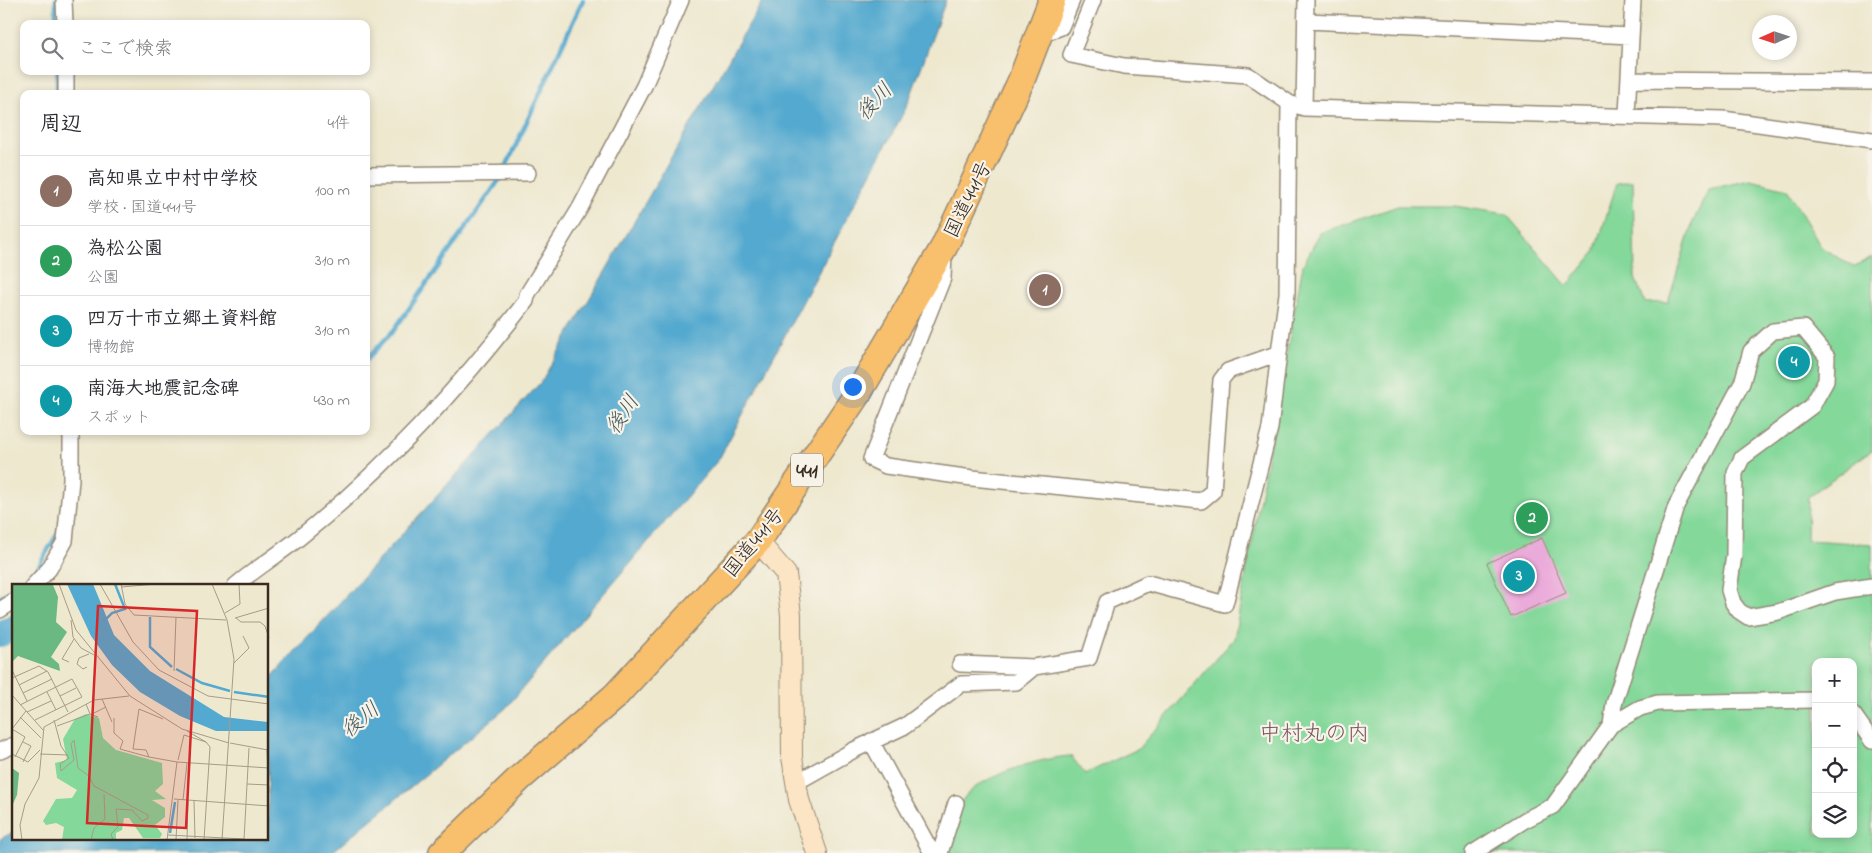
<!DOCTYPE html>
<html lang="ja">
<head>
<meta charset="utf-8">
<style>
  :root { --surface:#fff; --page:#f2f2f3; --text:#2b2b33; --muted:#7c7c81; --line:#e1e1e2; --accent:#c8321e }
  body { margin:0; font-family:"Indie Flower","Klee One",sans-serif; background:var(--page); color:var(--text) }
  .controls { position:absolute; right:15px; bottom:15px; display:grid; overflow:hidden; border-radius:10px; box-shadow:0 2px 8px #0003 }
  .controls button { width:45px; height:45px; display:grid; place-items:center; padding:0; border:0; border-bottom:1px solid var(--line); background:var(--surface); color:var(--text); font:25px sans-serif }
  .compass { position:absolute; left:1752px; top:15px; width:45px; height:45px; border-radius:50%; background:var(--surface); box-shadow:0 2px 8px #0003; rotate:267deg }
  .you { position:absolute; left:852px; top:386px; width:18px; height:18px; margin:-12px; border:4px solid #fff; border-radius:50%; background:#1a73e8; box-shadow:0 0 0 8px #1a73e833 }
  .badge { display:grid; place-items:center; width:32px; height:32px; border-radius:50%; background:var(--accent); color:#fff; font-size:16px; font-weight:700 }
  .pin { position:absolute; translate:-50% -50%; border:2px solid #fff; box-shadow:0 1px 5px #0006 }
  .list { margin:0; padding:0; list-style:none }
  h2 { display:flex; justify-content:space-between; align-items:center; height:65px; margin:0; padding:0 20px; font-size:21px }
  h2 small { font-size:16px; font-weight:400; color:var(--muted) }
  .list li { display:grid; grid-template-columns:32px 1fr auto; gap:15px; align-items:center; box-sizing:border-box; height:70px; padding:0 20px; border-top:1px solid var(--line) }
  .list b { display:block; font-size:19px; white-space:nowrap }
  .list p { margin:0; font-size:16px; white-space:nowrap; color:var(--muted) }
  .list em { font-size:16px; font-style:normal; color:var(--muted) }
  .icon { flex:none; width:28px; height:28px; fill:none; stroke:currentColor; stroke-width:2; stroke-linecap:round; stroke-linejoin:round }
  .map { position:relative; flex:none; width:1872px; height:853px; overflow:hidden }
  .search { position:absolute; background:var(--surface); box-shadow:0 2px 8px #0003; left:20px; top:20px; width:350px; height:55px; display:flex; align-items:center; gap:12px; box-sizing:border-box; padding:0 18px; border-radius:10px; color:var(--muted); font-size:19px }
  .panel { position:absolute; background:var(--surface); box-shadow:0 2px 8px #0003; left:20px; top:90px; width:350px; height:345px; border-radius:10px }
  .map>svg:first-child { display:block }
  .green { fill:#83d89a; stroke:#5f815c; fill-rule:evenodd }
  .water { fill:#53a9cf; stroke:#476a76 }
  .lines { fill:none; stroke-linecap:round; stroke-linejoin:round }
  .stream { stroke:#53a9cf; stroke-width:4.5 }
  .river { stroke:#53a9cf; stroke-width:26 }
  .building { fill:#ebabda }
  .street-casing { stroke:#948976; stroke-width:18 }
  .secondary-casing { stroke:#948976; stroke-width:22 }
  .highway-casing { stroke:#948976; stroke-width:29 }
  .street { stroke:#fff; stroke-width:15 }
  .secondary { stroke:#fce5c4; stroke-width:20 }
  .highway { stroke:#f8bf6c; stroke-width:26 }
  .labels { text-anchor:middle; stroke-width:4.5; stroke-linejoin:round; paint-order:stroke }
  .shield { fill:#f7f3e8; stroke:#73665b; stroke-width:1 }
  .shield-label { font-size:19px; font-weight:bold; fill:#3b2a1e }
  .street-label { font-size:20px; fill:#3b2a1e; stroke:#f7f3e8 }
  .water-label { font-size:21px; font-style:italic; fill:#43565c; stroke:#f7f3e8 }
  .quarter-label { font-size:22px; fill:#795760; stroke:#f7f3e8 }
  .inset-river { fill:none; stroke:#53a9cf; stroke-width:2.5 }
  .inset-road { fill:none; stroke:#a69c88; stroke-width:1 }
  .view { fill:#d62828; fill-opacity:0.15; stroke:#d62828; stroke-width:2.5 }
  .inset-edge { fill:none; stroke:#3b2a1e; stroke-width:2.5 }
</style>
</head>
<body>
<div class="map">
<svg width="1872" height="853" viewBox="0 0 1872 853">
  <rect width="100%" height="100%" fill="#f7f3e8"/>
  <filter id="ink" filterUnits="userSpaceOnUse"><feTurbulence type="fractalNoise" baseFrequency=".02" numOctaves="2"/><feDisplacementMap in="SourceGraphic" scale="10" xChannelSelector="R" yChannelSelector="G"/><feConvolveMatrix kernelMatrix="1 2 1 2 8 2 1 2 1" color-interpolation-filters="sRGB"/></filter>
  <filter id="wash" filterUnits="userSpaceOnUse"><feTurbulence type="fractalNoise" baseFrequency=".0096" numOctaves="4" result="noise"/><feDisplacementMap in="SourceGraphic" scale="20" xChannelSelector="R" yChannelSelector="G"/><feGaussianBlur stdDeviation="1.12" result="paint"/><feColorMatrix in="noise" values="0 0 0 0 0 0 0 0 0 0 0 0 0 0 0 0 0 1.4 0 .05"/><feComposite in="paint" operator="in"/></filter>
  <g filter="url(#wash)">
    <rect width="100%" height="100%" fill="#eee8cf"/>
    <!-- green -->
    <path class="green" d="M1751 180 1787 189 1821 247 1853 267 1872 257V450L1808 497 1807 540 1872 544V853H946C950 836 952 816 962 801 976 776 1044 757 1071 756L1085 774 1138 749 1234 639 1303 265 1320 233 1398 206H1454L1506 214 1567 286 1595 252 1617 183 1633 181 1635 278 1645 303 1668 302 1692 224 1709 189ZM1816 662H1853V834H1816Z"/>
    <!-- water -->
    <path class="water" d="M763 0H946L907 106 719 459 505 709 331 853H0V839L14 832V839H268V681L541 382Z"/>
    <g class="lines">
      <!-- stream -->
      <path class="stream" d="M56 0V24
        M57 71V94
        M1858 131 1872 132
        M505 169 583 0
        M366 360 394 330 502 176
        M19 586 33 576 60 529
        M0 598 14 589"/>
      <!-- river -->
      <path class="river" d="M0 634 14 627"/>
    </g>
    <g id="blocks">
      <!-- building -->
      <path class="building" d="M1542 538 1566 593 1511 617 1487 563Z"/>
    </g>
  </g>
  <g filter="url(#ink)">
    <use href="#blocks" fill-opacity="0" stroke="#948976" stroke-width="1"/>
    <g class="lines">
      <defs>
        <path id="street" d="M64 0 65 24
          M1093 0 1071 55 1124 66 1248 75 1289 103
          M1307 21 1631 36
          M1038 36 1061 27 1072 0
          M66 71V94
          M1629 80 1872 82
          M1304 108 1306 0
          M1627 114 1633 0
          M366 175 528 173
          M944 253 943 278 871 459 886 466 972 478 1201 501 1213 491 1221 380 1228 371 1279 353 1287 294 1289 103 1304 108 1723 119 1872 140
          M33 586 49 569 65 541 71 480V431
          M235 586C255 569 278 555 299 538 384 470 460 387 526 301L527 295 580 208 644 86 681 0
          M0 610 14 601
          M960 664 1034 667 1089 658 1107 602 1148 583 1225 604 1270 428 1279 353
          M1853 714 1872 741
          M1611 725 1640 708 1658 703 1816 700
          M871 741 932 853
          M0 751 14 745
          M797 782 854 750 905 726 961 684 1016 682 1034 667
          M940 853 956 803
          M1473 853 1525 820 1553 806 1611 725 1614 704 1676 506 1742 383 1751 351 1773 331 1803 328 1827 357 1826 381 1812 406 1742 458 1735 473 1734 555 1729 590 1733 603 1739 611 1748 617 1778 612 1835 592 1872 586"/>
        <path id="secondary" d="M758 541 786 574 791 615 792 757 799 800 817 853"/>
        <path id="highway" d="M442 853 520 778 615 696 758 541 860 390 944 247 1021 81 1052 0"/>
      </defs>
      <!-- street casing -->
      <use href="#street" class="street-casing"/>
      <!-- secondary casing -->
      <use href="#secondary" class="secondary-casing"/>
      <!-- highway casing -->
      <use href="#highway" class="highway-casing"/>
      <!-- street -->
      <use href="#street" class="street"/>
      <!-- secondary -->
      <use href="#secondary" class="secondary"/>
      <!-- highway -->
      <use href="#highway" class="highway"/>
    </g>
  </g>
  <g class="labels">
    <!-- shield labels -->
    <rect class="shield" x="791" y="453.5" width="32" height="33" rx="4"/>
    <g class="shield-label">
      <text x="807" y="477">441</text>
    </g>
    <!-- street labels -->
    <g class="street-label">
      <text transform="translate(967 199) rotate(-64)" y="7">国道441号</text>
      <text transform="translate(753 542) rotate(-51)" y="7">国道441号</text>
    </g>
    <!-- water labels -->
    <g class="water-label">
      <text transform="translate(874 101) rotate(-46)" y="7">後川</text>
      <text transform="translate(622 414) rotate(-56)" y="7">後川</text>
      <text transform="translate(360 719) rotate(-39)" y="7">後川</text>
    </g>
    <!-- quarter labels -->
    <g class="quarter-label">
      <text x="1314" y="740">中村丸の内</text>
    </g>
  </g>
  <!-- overview -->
  <g transform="translate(12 584)">
    <rect width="256" height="256" fill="#eee8cf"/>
    <path d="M74 130 87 134 91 154 104 166 150 179 151 200 143 207 154 215 140 216 153 224V233L143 241 150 250 148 254H131L117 234H112L110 246 104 249V256H50L52 243 44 239 34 241 31 237 44 215 60 214 65 206 45 194 43 179 55 176 51 155 63 135Z" fill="#83d89a"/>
    <path d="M0 0 41 1 46 13 44 38 55 48 39 73 47 80 48 87 6 72 0 78ZM0 184 7 189 5 211 0 222Z" fill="#6ab882"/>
    <path d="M55 0H81L102 51 138 87 212 133 256 138V147H204L168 132 128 108 100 81 79 52Z" fill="#53a9cf"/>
    <path class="inset-river" d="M138 33V63L160 83M91 38 100 29 113 25 103 0M164 85 190 99 218 107M222 108 257 113M158 249 163 218"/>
    <path class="inset-road" d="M47 0 64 46 118 112 170 145 217 159M88 0 121 58 147 86 196 112 257 120M109 0 113 20 122 31 214 36M200 0 215 36 222 75 210 256M109 3 145 0M213 29 228 20 227 0M223 34 257 24M224 34 229 38H248L253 42 257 54M59 36 61 53 69 64 82 71M57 78 50 75 62 55M222 79 237 64 231 52M75 83 71 85 65 80 67 74 77 70M0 86 15 117M162 87 164 33M0 94 27 82 36 88 56 128M7 101 35 87M35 108 44 126M11 109 40 95M0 111 31 146M48 112 64 104M90 115 100 138M74 120 78 130 86 133M8 121 60 95 70 113 23 136M15 128 39 117M80 130 94 123M8 133 29 154M102 134V149L111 157 108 165 137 173M151 135 127 125 121 165 134 166 137 173 165 178 257 184M42 136 49 162 57 174 48 180 49 187 62 176 59 160 62 156 66 184 77 192 82 202 136 231V234L130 237 120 226 104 225 106 243 99 250 101 256M45 142 78 130M11 158 19 162 11 178M218 159 256 166M255 166 257 209M0 170 16 178 28 166M28 170 56 171M3 173 13 153 0 145 14 127M166 176 172 151 194 158 175 147M235 200 257 201M162 215 257 222M171 216 175 179M182 217 183 254M156 251 232 255M10 256 8 241 13 220 27 194 32 143 82 116 117 112M79 256 82 244 93 235 92 210M155 256 165 178M164 256 166 216M175 256 176 217M192 256 198 163 194 158M232 256 237 164"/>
    <path class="view" d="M86 22 185 27 174 244 75 239Z"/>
    <rect width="256" height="256" class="inset-edge"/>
  </g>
</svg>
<div class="controls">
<button>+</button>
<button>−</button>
<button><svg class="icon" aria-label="locate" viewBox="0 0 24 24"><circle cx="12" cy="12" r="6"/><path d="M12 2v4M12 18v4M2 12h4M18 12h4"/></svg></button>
<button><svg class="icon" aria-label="layers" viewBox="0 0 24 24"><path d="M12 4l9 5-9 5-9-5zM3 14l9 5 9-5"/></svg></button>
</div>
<svg class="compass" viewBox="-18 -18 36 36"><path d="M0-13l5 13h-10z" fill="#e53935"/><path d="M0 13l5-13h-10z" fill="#7c7c81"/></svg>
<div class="you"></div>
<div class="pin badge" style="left:1045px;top:290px;background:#8d6e63">1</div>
<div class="pin badge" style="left:1532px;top:518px;background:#2e9e5b">2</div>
<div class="pin badge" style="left:1519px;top:576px;background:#0f9aa8">3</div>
<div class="pin badge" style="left:1794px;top:362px;background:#0f9aa8">4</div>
<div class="search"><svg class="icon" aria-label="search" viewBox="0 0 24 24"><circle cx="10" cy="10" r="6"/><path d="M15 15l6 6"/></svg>ここで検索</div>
<section class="panel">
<h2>周辺<small>4件</small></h2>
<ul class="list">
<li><span class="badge" style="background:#8d6e63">1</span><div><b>高知県立中村中学校</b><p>学校 · 国道441号</p></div><em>100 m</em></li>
<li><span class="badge" style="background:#2e9e5b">2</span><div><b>為松公園</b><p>公園</p></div><em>310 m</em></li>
<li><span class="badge" style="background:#0f9aa8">3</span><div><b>四万十市立郷土資料館</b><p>博物館</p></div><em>310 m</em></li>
<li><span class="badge" style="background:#0f9aa8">4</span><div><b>南海大地震記念碑</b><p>スポット</p></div><em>430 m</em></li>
</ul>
</section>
</div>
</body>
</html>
